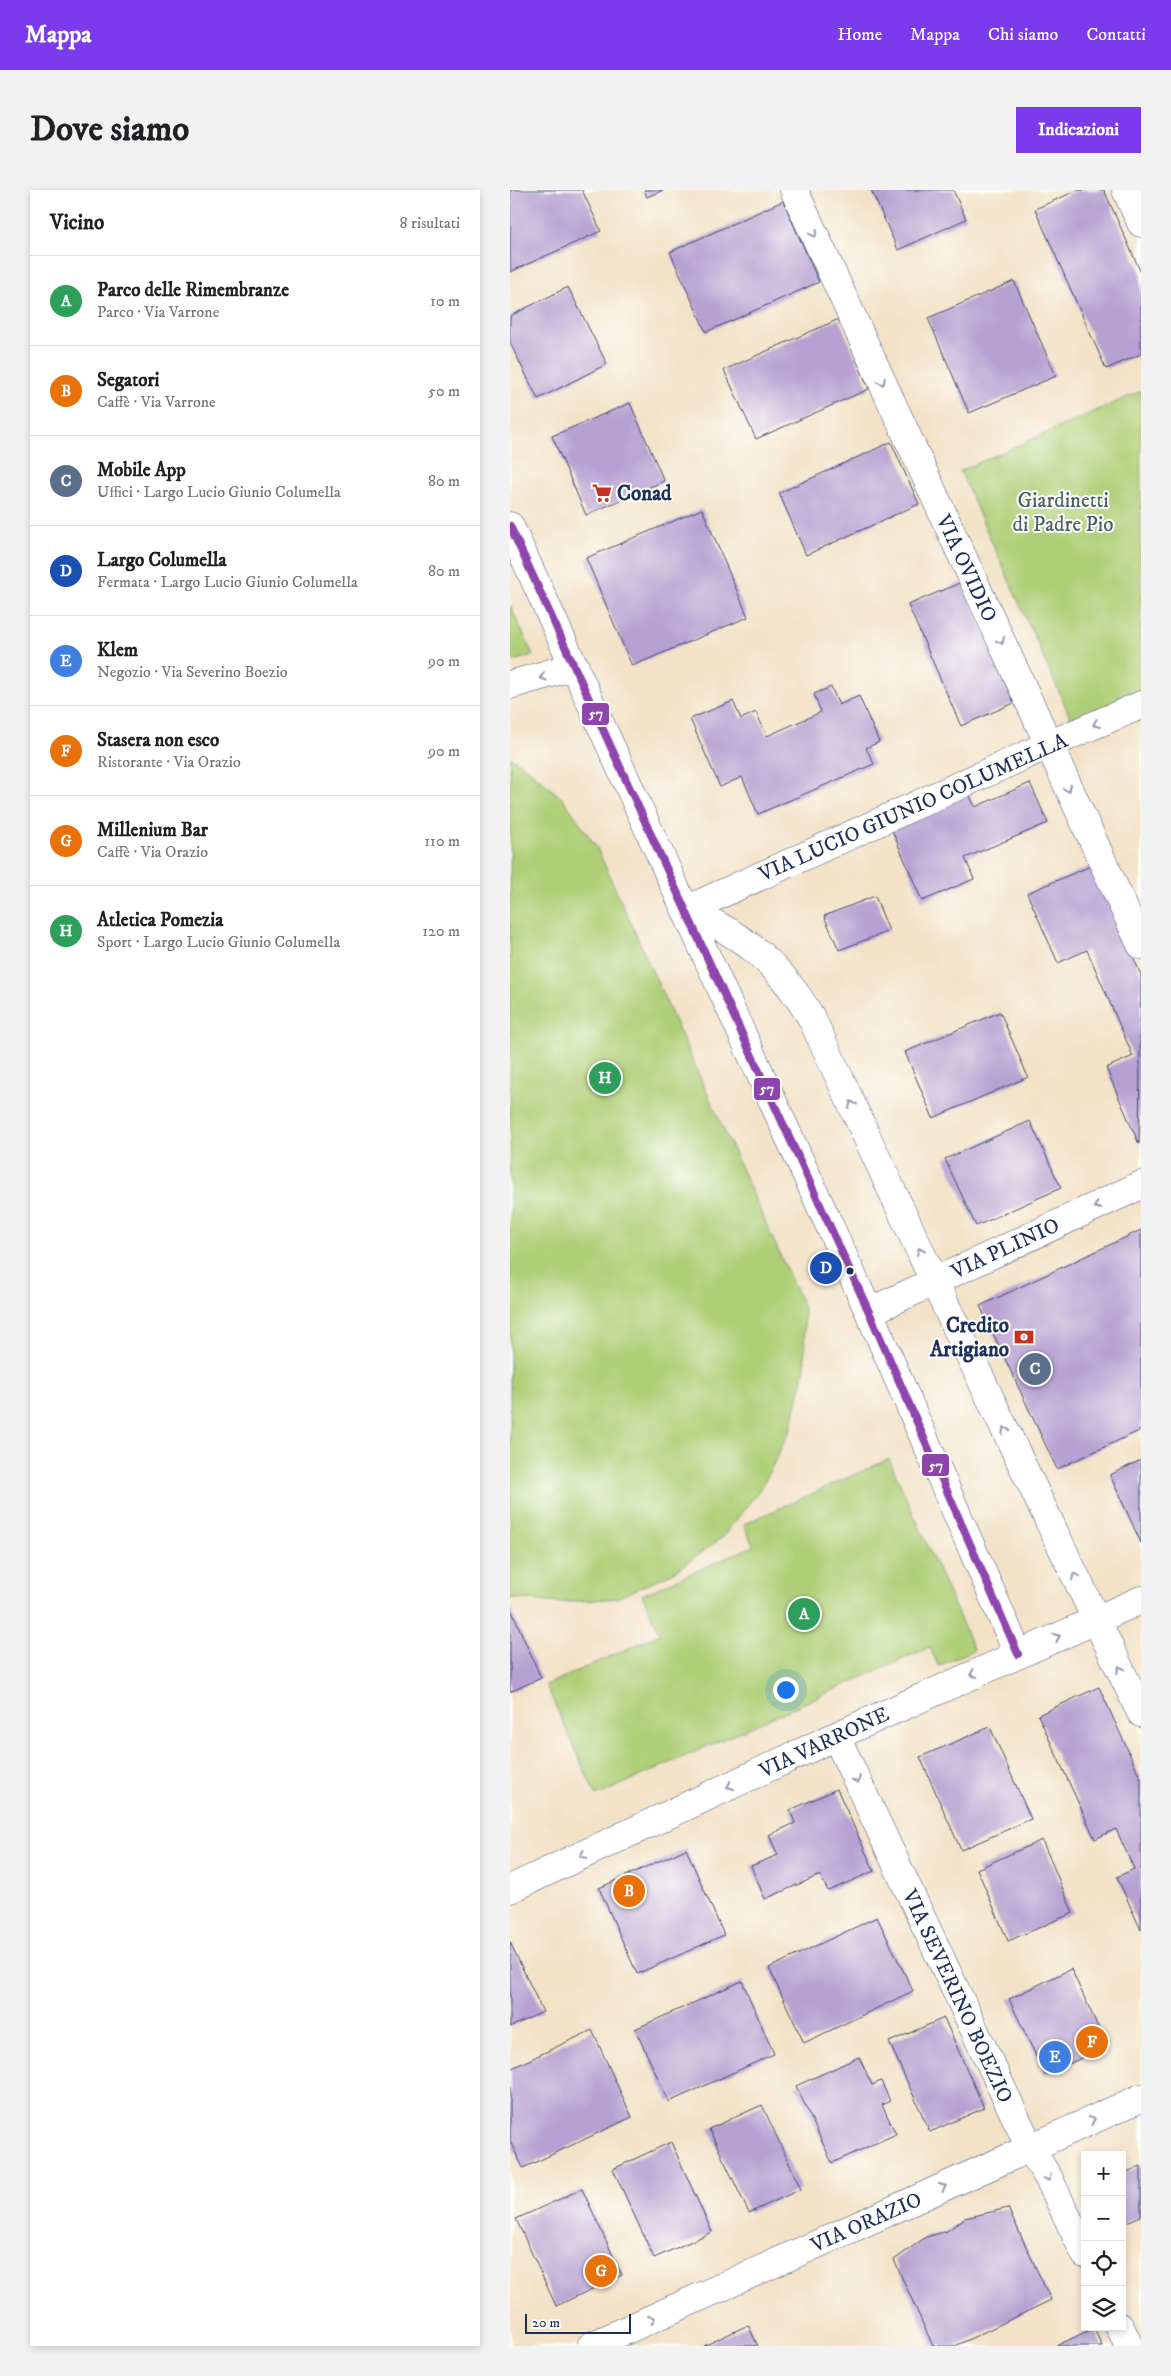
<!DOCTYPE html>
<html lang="it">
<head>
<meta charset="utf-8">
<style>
  :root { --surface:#fff; --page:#f2f2f2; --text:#202124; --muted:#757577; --line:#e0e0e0; --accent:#7c3aed }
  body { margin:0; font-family:"IM FELL DW Pica",serif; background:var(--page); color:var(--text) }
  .controls { position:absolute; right:15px; bottom:15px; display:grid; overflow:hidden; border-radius:0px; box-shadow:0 2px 8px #0003 }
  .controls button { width:45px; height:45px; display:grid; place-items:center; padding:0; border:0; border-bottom:1px solid var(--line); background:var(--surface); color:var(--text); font:25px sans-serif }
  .scale { position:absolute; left:15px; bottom:12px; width:106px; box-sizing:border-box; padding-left:5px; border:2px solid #1b2f5e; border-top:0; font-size:14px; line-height:18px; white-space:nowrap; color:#1b2f5e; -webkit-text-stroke:4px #fdfcf7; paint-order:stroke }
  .you { position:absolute; left:275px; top:1499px; width:18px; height:18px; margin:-12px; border:4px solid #fff; border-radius:50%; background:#1a73e8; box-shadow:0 0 0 8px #1a73e833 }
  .badge { display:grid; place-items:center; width:32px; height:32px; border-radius:50%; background:var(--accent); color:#fff; font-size:16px; font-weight:700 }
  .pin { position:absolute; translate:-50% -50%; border:2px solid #fff; box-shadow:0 1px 5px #0006 }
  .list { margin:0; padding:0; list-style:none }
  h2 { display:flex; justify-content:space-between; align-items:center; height:65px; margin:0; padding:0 20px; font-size:21px }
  h2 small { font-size:16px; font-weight:400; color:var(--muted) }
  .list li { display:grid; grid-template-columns:32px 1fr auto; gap:15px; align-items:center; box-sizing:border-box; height:90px; padding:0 20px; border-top:1px solid var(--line) }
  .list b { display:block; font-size:19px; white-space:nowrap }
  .list p { margin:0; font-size:16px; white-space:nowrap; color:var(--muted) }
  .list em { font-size:16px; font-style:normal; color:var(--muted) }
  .icon { flex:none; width:28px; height:28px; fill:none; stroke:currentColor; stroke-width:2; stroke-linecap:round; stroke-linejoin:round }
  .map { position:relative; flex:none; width:631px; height:2156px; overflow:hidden; border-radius:0px }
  header { display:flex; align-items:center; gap:30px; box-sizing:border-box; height:70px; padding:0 25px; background:var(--accent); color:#fff }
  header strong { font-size:24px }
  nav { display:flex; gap:28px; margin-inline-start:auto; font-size:18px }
  .intro { display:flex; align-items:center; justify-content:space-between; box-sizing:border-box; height:120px; padding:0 30px }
  h1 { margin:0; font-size:35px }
  .button { padding:12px 22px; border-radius:0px; background:var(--accent); color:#fff; font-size:18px; font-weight:700 }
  main { display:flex; gap:30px; padding:0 30px }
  aside { flex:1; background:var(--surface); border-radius:0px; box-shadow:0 2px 8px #0003 }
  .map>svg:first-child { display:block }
  .green { fill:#afcf77; stroke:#657f6a }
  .building { fill:#b7a1d2 }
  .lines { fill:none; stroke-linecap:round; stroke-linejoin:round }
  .pedestrian-casing { stroke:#3b4a6e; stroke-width:29 }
  .minor-casing { stroke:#3b4a6e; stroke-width:29 }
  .pedestrian { stroke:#fff; stroke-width:28 }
  .minor { stroke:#fff; stroke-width:28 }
  .bus-1-casing { stroke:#fdfcf7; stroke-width:11 }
  .bus-1 { stroke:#8e44ad; stroke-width:8 }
  .oneway { stroke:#8d97ae }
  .bus-dot { fill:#1b2f5e; stroke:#fdfcf7; stroke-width:2 }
  .labels { text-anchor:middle; stroke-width:4; stroke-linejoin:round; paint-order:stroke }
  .poi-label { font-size:21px; font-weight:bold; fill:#1b2f5e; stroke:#fdfcf7; text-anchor:start }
  .park-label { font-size:21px; fill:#475f66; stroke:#fdfcf7 }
  .street-label { font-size:21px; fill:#1b2f5e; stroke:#fdfcf7 }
  .line-badge { stroke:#fdfcf7; stroke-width:2 }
  .badge-label { font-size:14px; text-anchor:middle; font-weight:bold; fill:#fff }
</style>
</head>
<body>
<header>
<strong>Mappa</strong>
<nav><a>Home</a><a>Mappa</a><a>Chi siamo</a><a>Contatti</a></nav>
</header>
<div class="intro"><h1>Dove siamo</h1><a class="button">Indicazioni</a></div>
<main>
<aside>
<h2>Vicino<small>8 risultati</small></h2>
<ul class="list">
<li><span class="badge" style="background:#2e9e5b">A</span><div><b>Parco delle Rimembranze</b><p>Parco · Via Varrone</p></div><em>10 m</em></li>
<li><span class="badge" style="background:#e8710a">B</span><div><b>Segatori</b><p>Caffè · Via Varrone</p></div><em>50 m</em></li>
<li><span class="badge" style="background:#5c6f8a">C</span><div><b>Mobile App</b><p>Uffici · Largo Lucio Giunio Columella</p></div><em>80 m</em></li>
<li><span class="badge" style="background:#1a4fb4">D</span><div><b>Largo Columella</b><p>Fermata · Largo Lucio Giunio Columella</p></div><em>80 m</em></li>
<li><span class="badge" style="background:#3f7fe0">E</span><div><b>Klem</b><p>Negozio · Via Severino Boezio</p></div><em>90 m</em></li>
<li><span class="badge" style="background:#e8710a">F</span><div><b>Stasera non esco</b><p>Ristorante · Via Orazio</p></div><em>90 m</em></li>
<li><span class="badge" style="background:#e8710a">G</span><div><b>Millenium Bar</b><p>Caffè · Via Orazio</p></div><em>110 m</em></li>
<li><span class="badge" style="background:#2e9e5b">H</span><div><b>Atletica Pomezia</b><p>Sport · Largo Lucio Giunio Columella</p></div><em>120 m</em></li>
</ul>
</aside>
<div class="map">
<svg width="631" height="2156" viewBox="0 0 631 2156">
  <rect width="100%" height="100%" fill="#fdfcf7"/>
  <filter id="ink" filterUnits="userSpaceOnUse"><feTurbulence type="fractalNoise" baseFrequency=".02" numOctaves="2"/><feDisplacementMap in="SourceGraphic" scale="10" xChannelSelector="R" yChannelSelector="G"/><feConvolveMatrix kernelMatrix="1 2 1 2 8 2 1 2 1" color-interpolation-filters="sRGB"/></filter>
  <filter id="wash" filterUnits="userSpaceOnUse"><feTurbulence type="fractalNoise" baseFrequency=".0096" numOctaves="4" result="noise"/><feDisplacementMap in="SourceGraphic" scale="20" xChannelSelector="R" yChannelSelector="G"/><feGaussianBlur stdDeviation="1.12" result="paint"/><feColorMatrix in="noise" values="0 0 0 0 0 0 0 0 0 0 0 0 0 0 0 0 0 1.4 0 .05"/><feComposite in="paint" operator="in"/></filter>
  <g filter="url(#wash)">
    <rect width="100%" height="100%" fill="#f3e2c7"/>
    <!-- green -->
    <path class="green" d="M631 201V500L562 531 450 281Z
      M0 415 23 465 0 472Z
      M0 567 13 575 54 610 87 658 294 1118 295 1178 281 1238 253 1295 212 1348 162 1383 107 1408 48 1413 0 1408Z
      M379 1269 464 1460 428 1476 420 1457 86 1606 36 1495 150 1444 132 1405 243 1356 234 1334Z"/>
    <g id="blocks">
      <!-- building -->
      <path class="building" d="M0 0H72L91 41 0 82Z
        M134 0H153L137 7Z
        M361 0H443L456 29 388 60Z
        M568 0H594L631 83V164L596 179 525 19Z
        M273 11 309 92 196 142 160 62Z
        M504 91 546 186 459 223 418 128Z
        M58 97 97 174 28 209 0 153V126Z
        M329 129 359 199 246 249 214 180Z
        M120 213 154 291 76 325 42 246Z
        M381 252 409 314 296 365 269 303Z
        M192 319 238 427 122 476 76 368Z
        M452 392 504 513 451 536 398 415Z
        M321 497 329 515 349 506 369 552 356 558 364 574 248 624 232 587 210 597 180 529 223 511 231 529 246 522 257 546 311 522 304 504Z
        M520 593 538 633 455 668 464 689 412 711 381 638 459 604 465 617Z
        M583 675 631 785 629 954 596 878 623 866 577 760 548 773 517 703Z
        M365 706 379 741 329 760 314 726Z
        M490 822 518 887 423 928 395 862Z
        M520 931 551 998 466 1036 435 969Z
        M631 1040V1240L547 1279 470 1116Z
        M631 1270V1353L600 1285Z
        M0 1417 31 1488 0 1502Z
        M589 1497 631 1589V1740L607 1687 624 1679 606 1639 585 1649 528 1525Z
        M480 1537 521 1629 451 1660 410 1567Z
        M327 1599 364 1681 318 1701 310 1685 255 1709 241 1676 268 1665 259 1645 285 1633 280 1620Z
        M532 1650 563 1723 498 1751 467 1679Z
        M176 1659 214 1745 127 1784 89 1698Z
        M367 1727 403 1801 294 1853 259 1778Z
        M0 1752 33 1822 0 1837Z
        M561 1779 597 1856 535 1885 499 1809Z
        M232 1791 264 1864 159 1912 125 1839Z
        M434 1828 474 1918 420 1942 379 1852Z
        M82 1840 122 1927 13 1978 0 1951V1879Z
        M349 1867 362 1895 371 1891 380 1911 372 1915 386 1944 322 1973 286 1896Z
        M252 1915 291 1999 239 2023 199 1939Z
        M161 1952 202 2042 144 2068 103 1979Z
        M631 1976V2026L612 2034V1984Z
        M72 1999 112 2085 46 2116 6 2029Z
        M498 2018 541 2110 445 2156H423L384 2070 416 2047 437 2041 455 2028Z
        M238 2135 248 2156H194Z
        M584 2138 592 2156H546Z"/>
    </g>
  </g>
  <g filter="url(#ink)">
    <use href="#blocks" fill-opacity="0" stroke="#3b4a6e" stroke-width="1"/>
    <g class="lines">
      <defs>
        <path id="pedestrian" d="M176 720 538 555"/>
        <path id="minor" d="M284 0 631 755
          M616 0 631 33
          M0 336 359 1122 508 1464
          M0 495 65 476
          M538 555 631 515
          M176 720C234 745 270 774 302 829L424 1091 631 1523
          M359 1122 631 995
          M326 1546 520 1958 538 1987 575 2064
          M0 1699 326 1546 631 1410
          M610 2137 619 2156
          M81 2156 631 1908"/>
      </defs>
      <!-- pedestrian casing -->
      <use href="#pedestrian" class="pedestrian-casing"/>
      <!-- minor casing -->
      <use href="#minor" class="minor-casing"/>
      <!-- pedestrian -->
      <use href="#pedestrian" class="pedestrian"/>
      <!-- minor -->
      <use href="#minor" class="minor"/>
      <defs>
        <path id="bus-1" d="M0 336 359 1122 508 1464"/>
      </defs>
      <!-- bus-1 casing -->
      <use href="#bus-1" class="bus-1-casing"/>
      <!-- bus-1 -->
      <use href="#bus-1" class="bus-1"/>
    </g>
    <!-- one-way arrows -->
    <defs><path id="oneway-chevron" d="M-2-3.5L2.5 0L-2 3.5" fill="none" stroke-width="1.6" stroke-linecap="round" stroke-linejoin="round" transform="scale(1.25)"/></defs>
    <g class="oneway">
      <use href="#oneway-chevron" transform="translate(304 44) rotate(65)"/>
      <use href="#oneway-chevron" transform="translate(372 192) rotate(65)"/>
      <use href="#oneway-chevron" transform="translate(491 451) rotate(65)"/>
      <use href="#oneway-chevron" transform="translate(33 487) rotate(164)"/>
      <use href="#oneway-chevron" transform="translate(586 534) rotate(157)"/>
      <use href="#oneway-chevron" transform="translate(558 599) rotate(65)"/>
      <use href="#oneway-chevron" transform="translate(342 914) rotate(-115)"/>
      <use href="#oneway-chevron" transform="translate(587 1016) rotate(155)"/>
      <use href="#oneway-chevron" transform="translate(410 1061) rotate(-115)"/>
      <use href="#oneway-chevron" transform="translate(495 1240) rotate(-116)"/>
      <use href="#oneway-chevron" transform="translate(565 1386) rotate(-116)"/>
      <use href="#oneway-chevron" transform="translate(547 1447) rotate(-23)"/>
      <use href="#oneway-chevron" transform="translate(610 1479) rotate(-116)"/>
      <use href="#oneway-chevron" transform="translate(463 1484) rotate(156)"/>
      <use href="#oneway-chevron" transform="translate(347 1590) rotate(65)"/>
      <use href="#oneway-chevron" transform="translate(220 1596) rotate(155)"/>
      <use href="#oneway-chevron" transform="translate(73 1665) rotate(155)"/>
      <use href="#oneway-chevron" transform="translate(582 1930) rotate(-24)"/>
      <use href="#oneway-chevron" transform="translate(538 1988) rotate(62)"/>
      <use href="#oneway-chevron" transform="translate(433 1997) rotate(-24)"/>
      <use href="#oneway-chevron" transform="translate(142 2129) rotate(-24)"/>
    </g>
  </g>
  <!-- icons -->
  <defs>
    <symbol id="supermarket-bare" viewBox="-9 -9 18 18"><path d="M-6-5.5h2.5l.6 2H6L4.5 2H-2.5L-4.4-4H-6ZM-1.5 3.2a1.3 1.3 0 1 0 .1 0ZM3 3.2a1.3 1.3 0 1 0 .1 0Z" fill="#c8321e" stroke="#fdfcf7" stroke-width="2.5" paint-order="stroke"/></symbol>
    <symbol id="bank-bare" viewBox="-9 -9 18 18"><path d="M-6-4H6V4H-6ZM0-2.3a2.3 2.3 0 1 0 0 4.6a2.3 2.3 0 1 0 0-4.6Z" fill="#c8321e" stroke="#fdfcf7" stroke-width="2.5" paint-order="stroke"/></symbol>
  </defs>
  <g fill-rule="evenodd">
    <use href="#supermarket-bare" x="78" y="289" width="28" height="28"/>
    <use href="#bank-bare" x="500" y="1133" width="28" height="28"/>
  </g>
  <!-- markers -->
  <circle class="bus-dot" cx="340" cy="1081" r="4.5"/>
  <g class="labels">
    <!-- poi labels -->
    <g class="poi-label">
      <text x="107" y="310">Conad</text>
      <text x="499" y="1142" text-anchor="end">Credito<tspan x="499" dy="24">Artigiano</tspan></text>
    </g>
    <!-- park labels -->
    <g class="park-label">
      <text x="553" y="317">Giardinetti<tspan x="553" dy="24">di Padre Pio</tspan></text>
    </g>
    <!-- street labels -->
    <g class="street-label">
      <text transform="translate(457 378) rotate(65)" y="7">VIA OVIDIO</text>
      <text transform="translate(403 617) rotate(-24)" y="7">VIA LUCIO GIUNIO COLUMELLA</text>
      <text transform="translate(495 1058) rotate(-25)" y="7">VIA PLINIO</text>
      <text transform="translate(314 1552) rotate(-25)" y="7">VIA VARRONE</text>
      <text transform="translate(448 1806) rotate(65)" y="7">VIA SEVERINO BOEZIO</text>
      <text transform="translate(356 2032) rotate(-24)" y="7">VIA ORAZIO</text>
    </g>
  </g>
  <g class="line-badge">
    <rect x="71" y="512" width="29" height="24" rx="5" fill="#8e44ad"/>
    <rect x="243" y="887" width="28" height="24" rx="5" fill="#8e44ad"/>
    <rect x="411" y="1263" width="29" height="24" rx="5" fill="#8e44ad"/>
  </g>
  <g class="badge-label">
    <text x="86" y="528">57</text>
    <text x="257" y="903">57</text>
    <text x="426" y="1280">57</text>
  </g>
</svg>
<div class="controls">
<button>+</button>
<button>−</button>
<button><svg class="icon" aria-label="locate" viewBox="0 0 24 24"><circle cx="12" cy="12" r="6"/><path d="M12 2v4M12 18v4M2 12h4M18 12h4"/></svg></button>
<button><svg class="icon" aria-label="layers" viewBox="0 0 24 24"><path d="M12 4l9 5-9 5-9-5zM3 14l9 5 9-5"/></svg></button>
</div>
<div class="scale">20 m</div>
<div class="you"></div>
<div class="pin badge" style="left:294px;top:1424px;background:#2e9e5b">A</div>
<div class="pin badge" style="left:119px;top:1701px;background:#e8710a">B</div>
<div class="pin badge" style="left:525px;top:1179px;background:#5c6f8a">C</div>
<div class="pin badge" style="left:316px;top:1078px;background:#1a4fb4">D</div>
<div class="pin badge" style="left:545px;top:1867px;background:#3f7fe0">E</div>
<div class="pin badge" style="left:582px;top:1852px;background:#e8710a">F</div>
<div class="pin badge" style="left:91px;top:2081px;background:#e8710a">G</div>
<div class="pin badge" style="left:95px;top:888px;background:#2e9e5b">H</div>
</div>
</main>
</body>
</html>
